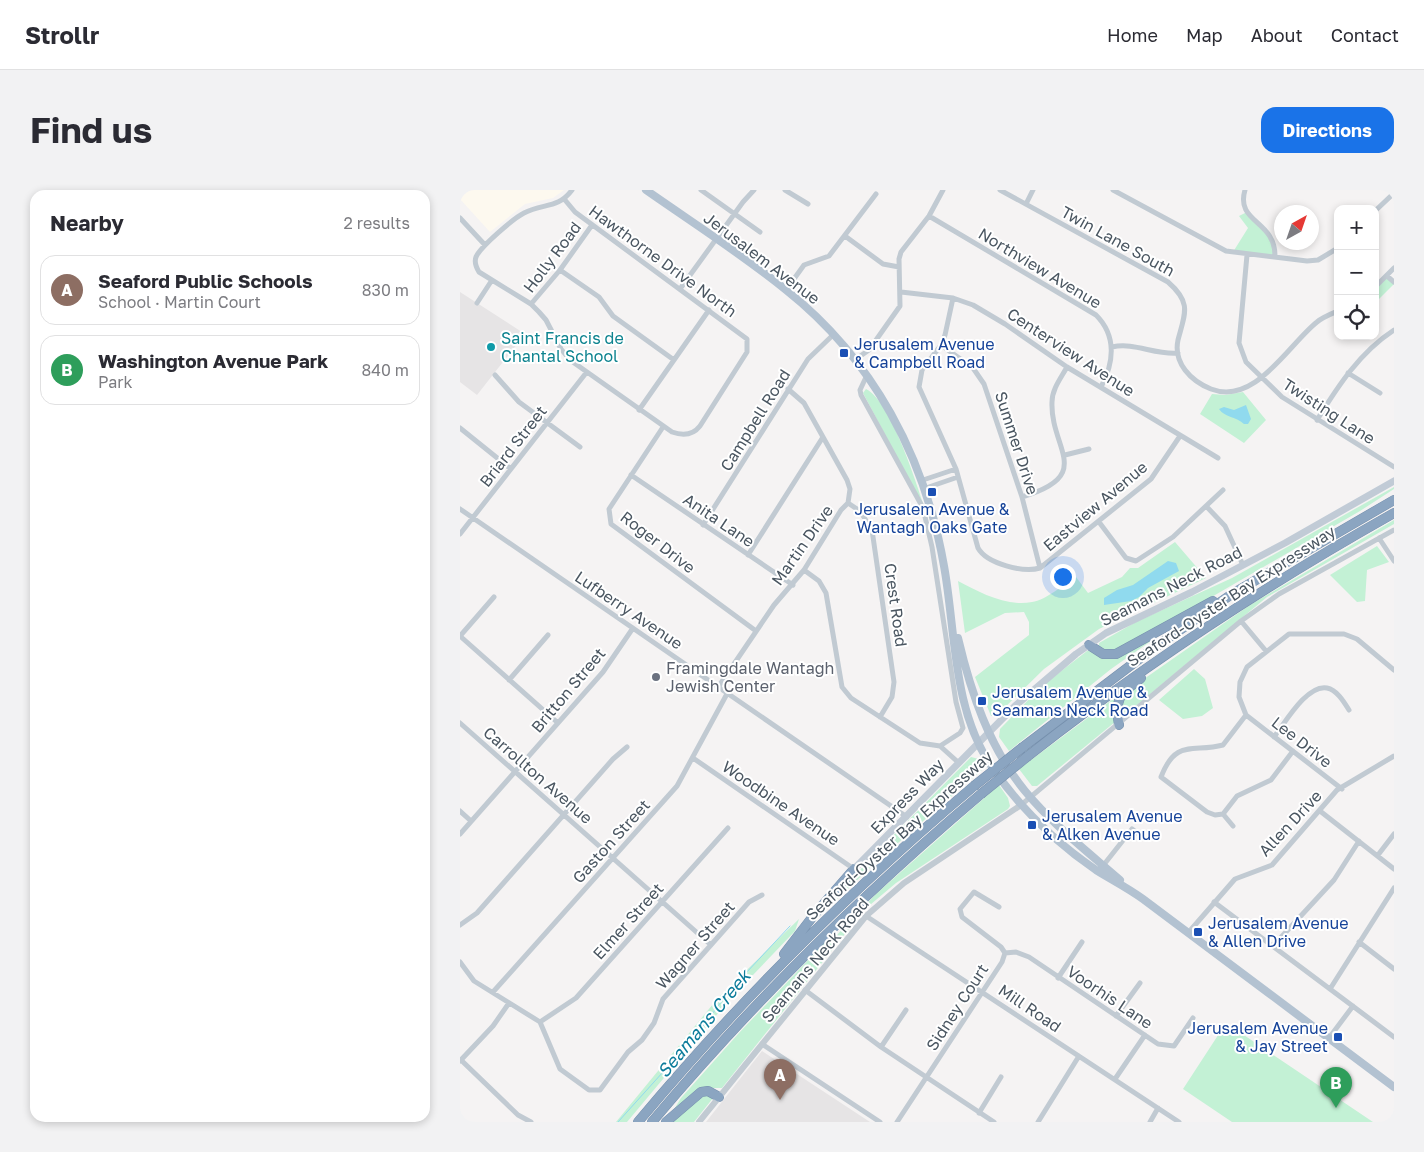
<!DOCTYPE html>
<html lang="en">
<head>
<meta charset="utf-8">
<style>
  :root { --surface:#fff; --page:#f2f2f3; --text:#2b2b33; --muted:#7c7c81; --line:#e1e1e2; --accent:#1a73e8 }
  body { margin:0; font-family:"Golos Text",sans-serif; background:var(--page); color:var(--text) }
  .controls { position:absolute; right:15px; top:15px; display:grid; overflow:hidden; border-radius:10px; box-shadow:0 2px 8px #0003 }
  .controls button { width:45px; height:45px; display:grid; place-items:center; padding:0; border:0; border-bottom:1px solid var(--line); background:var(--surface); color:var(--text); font:25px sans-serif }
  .compass { position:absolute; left:814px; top:15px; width:45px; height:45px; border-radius:50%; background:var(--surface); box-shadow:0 2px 8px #0003; rotate:40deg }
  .you { position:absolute; left:602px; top:386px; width:18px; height:18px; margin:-12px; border:4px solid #fff; border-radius:50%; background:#1a73e8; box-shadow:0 0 0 8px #1a73e833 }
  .badge { display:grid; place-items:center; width:32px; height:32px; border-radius:50%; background:var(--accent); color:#fff; font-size:16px; font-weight:700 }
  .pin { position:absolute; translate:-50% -41px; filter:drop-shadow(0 1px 2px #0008) }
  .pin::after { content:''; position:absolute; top:26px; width:18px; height:15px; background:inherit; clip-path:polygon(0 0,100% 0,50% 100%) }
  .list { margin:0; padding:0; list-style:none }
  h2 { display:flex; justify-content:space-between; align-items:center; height:65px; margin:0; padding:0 20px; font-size:21px }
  h2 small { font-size:16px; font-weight:400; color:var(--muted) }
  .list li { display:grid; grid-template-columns:32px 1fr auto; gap:15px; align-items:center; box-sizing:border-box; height:70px; margin:0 10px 10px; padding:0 10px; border:1px solid var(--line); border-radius:15px }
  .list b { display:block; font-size:19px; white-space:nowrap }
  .list p { margin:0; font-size:16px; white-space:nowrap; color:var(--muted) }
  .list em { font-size:16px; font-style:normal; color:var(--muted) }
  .icon { flex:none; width:28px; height:28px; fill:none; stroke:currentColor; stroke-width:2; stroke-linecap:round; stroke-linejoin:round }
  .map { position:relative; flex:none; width:934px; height:932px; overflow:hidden; border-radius:15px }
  header { display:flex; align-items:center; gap:30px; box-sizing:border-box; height:70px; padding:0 25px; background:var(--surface); border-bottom:1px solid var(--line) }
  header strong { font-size:24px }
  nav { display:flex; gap:28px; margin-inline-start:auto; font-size:18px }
  .intro { display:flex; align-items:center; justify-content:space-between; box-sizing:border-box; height:120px; padding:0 30px }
  h1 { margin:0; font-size:35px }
  .button { padding:12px 22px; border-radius:15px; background:var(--accent); color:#fff; font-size:18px; font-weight:700 }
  main { display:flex; gap:30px; padding:0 30px }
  aside { flex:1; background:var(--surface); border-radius:15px; box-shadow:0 2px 8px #0003 }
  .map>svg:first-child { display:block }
  .commercial { fill:#fdf9ef }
  .education { fill:#e6e4e5 }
  .green { fill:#c3f1d5 }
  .water { fill:#90daee }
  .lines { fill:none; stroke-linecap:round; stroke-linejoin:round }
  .stream { stroke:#90daee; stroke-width:1 }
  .motorway-casing { stroke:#7690ad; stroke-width:10 }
  .minor { stroke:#c1cad2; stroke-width:5 }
  .tertiary { stroke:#c1cad2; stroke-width:6 }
  .secondary { stroke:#c1cbd6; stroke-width:7 }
  .primary { stroke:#b3c2d1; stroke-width:8 }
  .motorway { stroke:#8ba5c1; stroke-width:9 }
  .motorway-bridge-casing { stroke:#7690ad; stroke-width:10; stroke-linecap:butt }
  .motorway-bridge { stroke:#8ba5c1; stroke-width:9 }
  .culture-dot { fill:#0f9aa8; stroke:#fff; stroke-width:2 }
  .transit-dot { fill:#1a4fb4; stroke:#fff; stroke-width:2 }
  .worship-dot { fill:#6b7280; stroke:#fff; stroke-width:2 }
  .labels { text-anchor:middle; stroke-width:4; stroke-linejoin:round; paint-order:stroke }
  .street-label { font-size:16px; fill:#4a5661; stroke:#fff }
  .culture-label { font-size:16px; fill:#0d838f; stroke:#fff; text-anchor:start }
  .transit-label { font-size:16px; fill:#164399; stroke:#fff; text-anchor:start }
  .worship-label { font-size:16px; fill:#5b616d; stroke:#fff; text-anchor:start }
  .water-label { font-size:18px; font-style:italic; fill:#0c7c9b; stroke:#fff }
</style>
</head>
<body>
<header>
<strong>Strollr</strong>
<nav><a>Home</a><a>Map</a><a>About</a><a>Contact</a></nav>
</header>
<div class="intro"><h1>Find us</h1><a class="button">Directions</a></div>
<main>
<aside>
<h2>Nearby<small>2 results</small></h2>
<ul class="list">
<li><span class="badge" style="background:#8d6e63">A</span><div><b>Seaford Public Schools</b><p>School · Martin Court</p></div><em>830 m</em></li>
<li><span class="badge" style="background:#2e9e5b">B</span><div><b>Washington Avenue Park</b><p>Park</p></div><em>840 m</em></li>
</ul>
</aside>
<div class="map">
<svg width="934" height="932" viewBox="0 0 934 932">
  <rect width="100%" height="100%" fill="#f5f3f3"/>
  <!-- commercial -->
  <path class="commercial" d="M0 0H104L93 8 65 14 30 42 0 9Z"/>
  <!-- education -->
  <path class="education" d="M0 102 65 144 17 205 0 192Z
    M302 861 343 888 410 932H246Z"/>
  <!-- green -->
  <path class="green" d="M787 22 811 47 814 66 773 62 788 38 779 26Z
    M927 87 934 94 915 113V99Z
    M406 199C431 211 457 295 466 322L403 203Z
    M783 202 806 230 784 253 740 224 752 204 765 205Z
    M934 297V299L900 321 674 452 648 462 639 457V453L676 432 772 388Z
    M934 330V334L807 407 666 524 661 522 660 512 671 498 790 415Z
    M715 352 746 388 639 439 584 479 536 526H531L515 487 569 445V432L564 422 545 423 505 443 498 391C519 402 546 417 572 412 586 410 603 395 616 387L628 403 662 387 670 378H678Z
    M917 356 929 372 907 380 905 411 897 412 870 385Z
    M696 446H698L651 479 549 561 539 547 540 539 582 496 627 461 631 460 644 468Z
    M734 479 745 489 753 518 742 526 723 529 699 510Z
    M657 506 655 532 577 596H572L559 579Z
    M511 567 519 569 524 578 415 673 350 735 394 682 399 681 410 669Z
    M539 595 548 608 550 616 548 619 436 693 404 720 262 898H248L210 926 221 908 279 843 370 747 376 746 416 704Z
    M339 729 335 741 270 809 167 932H156L258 808Z
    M766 833 913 932H772L723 899Z
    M245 902 253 908 234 932H210Z"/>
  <!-- water -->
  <path class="water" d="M786 215 791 229 788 234H784C777 227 764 227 759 219L764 217 774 220Z
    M708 371 716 373 719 381 688 398 679 407 671 411 644 415V408L657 400 673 395Z"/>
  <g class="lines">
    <!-- stream -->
    <path class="stream" d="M158 932 203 882 218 869 271 799 330 736"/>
    <defs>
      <path id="motorway" d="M629 455 643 464H656L753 411
        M659 535C654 507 661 504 681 488
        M563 557 691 460 772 404 934 310
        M568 566C684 475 806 395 934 323
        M324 764 354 725 394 679
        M178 932C280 810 393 698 514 596
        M192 932C292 813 403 704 521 604
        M206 932 241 902 248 901 259 907"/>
    </defs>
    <!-- motorway casing -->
    <use href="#motorway" class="motorway-casing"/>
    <!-- minor -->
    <path class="minor" d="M241 0 300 42
      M325 0 348 14
      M540 0 708 92C732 113 725 123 718 150 713 173 731 191 751 199 795 216 828 155 857 132 863 127 871 124 878 121
      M653 0 766 61 847 71 858 70 878 58
      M785 0C775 33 816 30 815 67
      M105 10 115 22 287 149V162L240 236C233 245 223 246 212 242L110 170 101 159 86 130 79 122 71 114 19 82C16 77 14 72 16 67 20 57 54 28 64 23 83 13 98 19 112 0
      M566 14 573 0
      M915 21 934 3
      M469 26 636 125C657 146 654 173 641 197
      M0 28 25 55
      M385 46 423 74 439 77
      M787 65 779 153 786 172 822 207 934 277
      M100 80 139 107 153 126 214 170
      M927 86 934 92
      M915 97 934 78
      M220 99 283 12 294 0
      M326 100 344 75 369 66 416 4
      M441 102 493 108 513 115 545 134 607 177 758 268
      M493 108 485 145 481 155 462 180 459 197 496 279 518 358C527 374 564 383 580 378L691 289 720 246
      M17 113 32 90
      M71 114 100 80 132 35
      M481 155 513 178 524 194 562 307 580 378
      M652 157C675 152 694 165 718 163
      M396 169 409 160 440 116 439 69 441 62 469 26 483 0
      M888 183 920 203
      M35 185 59 212 120 257
      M407 185 400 200 401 205 463 318 472 357 496 512 503 538 500 543 480 556
      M179 220 249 120
      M857 230C878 196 900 162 934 140
      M203 237 149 319 151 334 296 441
      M0 238 51 279
      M605 265 629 259
      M171 285 333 395
      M463 290 496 279
      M466 298 498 287
      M562 307C636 285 590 259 592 212 592 199 601 188 607 177
      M388 313 400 321 412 340 434 492 432 507 420 527
      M746 316 765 336 783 375
      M0 319 447 627
      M639 332 666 368 676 371 713 347 763 300
      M243 335 348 169 374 144
      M0 344 126 183
      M919 348 934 371
      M288 365 363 247
      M344 380 359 391 366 403 382 497 391 508 460 553 480 556 499 573
      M781 431 806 461
      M0 446 98 533
      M0 446 34 407
      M49 490 88 445
      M259 496 314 415 344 380 381 320 388 313 390 299 387 290 344 213 328 199
      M786 525 763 555C733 563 716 548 701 587L747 622 755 625 763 624 777 606 811 590 833 561
      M786 525 779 507 780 492 787 477 829 444H884L897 449 934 480
      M786 525 882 599
      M0 533 251 755
      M814 547C825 533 847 494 867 498 877 500 884 512 889 520
      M233 568 394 679
      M561 615 781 431 819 404 934 340
      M0 621 11 631
      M860 621 934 679
      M763 624 773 636
      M0 644 143 482 173 438
      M918 665 934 644
      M642 677 672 639 682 647
      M754 712 934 847
      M406 726 719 932
      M0 735 17 723 153 569 167 557
      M728 743 775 689 812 675 877 600 934 566
      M899 752 934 779
      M813 756 874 690 899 651
      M545 763 556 762 569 767 698 854 714 856 733 828
      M0 772 14 791 80 832 100 879 129 900H140L168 862 182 850 194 833 203 809 289 712 302 705
      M598 788 622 752
      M870 799 934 698
      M345 800 421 857 534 932
      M33 802 217 596 268 502
      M656 826 680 793
      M80 832 116 808 268 638
      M869 848 893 816
      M302 854 420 932
      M421 857 446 820
      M1 870 58 925 71 932
      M0 871 33 836 49 813
      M655 889 685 845
      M519 923 541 887
      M437 932 542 772 545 763 541 757 502 727 500 719 514 702 539 717
      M578 932 619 866
      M690 932 698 918"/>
    <!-- tertiary -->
    <path class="tertiary" d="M239 932 406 726 444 693 561 615"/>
    <!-- secondary -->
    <path class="secondary" d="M394 679 555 516 616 464 646 443 732 402 825 353 934 291"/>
    <!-- primary -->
    <path class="primary" d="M186 0C233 33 282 64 326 100 413 169 465 267 484 376 496 442 492 519 532 577 560 618 595 652 636 680 652 690 668 698 683 709 766 772 851 834 934 897
      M498 448C511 503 529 557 565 601 593 635 628 662 660 690"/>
    <!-- motorway -->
    <use href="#motorway" class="motorway"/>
    <defs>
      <path id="motorway-bridge" d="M514 596 563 557
        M521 604 568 566"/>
    </defs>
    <!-- motorway-bridge casing -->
    <use href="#motorway-bridge" class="motorway-bridge-casing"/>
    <!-- motorway-bridge -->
    <use href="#motorway-bridge" class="motorway-bridge"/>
  </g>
  <!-- markers -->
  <circle class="culture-dot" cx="31" cy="157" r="5"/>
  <g class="transit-dot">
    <rect x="379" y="158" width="10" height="10" rx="2.5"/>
    <rect x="467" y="297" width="10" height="10" rx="2.5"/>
    <rect x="517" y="506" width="10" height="10" rx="2.5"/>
    <rect x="567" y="630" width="10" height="10" rx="2.5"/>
    <rect x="733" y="737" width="10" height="10" rx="2.5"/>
    <rect x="873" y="842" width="10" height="10" rx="2.5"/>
  </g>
  <circle class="worship-dot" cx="196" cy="487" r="5"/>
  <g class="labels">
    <!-- street labels -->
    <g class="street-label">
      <text transform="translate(658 51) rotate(29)" y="6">Twin Lane South</text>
      <text transform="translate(92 67) rotate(-53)" y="6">Holly Road</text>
      <text transform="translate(302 68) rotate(37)" y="6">Jerusalem Avenue</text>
      <text transform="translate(203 71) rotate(36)" y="6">Hawthorne Drive North</text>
      <text transform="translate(580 78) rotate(31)" y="6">Northview Avenue</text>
      <text transform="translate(611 162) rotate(33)" y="6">Centerview Avenue</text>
      <text transform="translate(869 221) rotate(33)" y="6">Twisting Lane</text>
      <text transform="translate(295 230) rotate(-58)" y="6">Campbell Road</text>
      <text transform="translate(557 253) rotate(72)" y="6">Summer Drive</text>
      <text transform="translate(53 256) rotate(-52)" y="6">Briard Street</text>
      <text transform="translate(635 316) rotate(-40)" y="6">Eastview Avenue</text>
      <text transform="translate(259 330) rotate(34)" y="6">Anita Lane</text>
      <text transform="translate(198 352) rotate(38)" y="6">Roger Drive</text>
      <text transform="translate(342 355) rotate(-55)" y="6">Martin Drive</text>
      <text transform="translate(711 396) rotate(-27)" y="6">Seamans Neck Road</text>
      <text transform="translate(771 406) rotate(-33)" y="6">Seaford-Oyster Bay Expressway</text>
      <text transform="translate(436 415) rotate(82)" y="6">Crest Road</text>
      <text transform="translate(169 420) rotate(34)" y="6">Lufberry Avenue</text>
      <text transform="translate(108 500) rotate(-50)" y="6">Britton Street</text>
      <text transform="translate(842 552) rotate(38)" y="6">Lee Drive</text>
      <text transform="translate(78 585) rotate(41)" y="6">Carrollton Avenue</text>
      <text transform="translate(447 606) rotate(-46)" y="6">Express Way</text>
      <text transform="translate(321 613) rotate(34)" y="6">Woodbine Avenue</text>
      <text transform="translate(830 633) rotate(-47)" y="6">Allen Drive</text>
      <text transform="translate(439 645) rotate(-42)" y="6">Seaford-Oyster Bay Expressway</text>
      <text transform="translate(151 651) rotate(-48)" y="6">Gaston Street</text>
      <text transform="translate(168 731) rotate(-48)" y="6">Elmer Street</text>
      <text transform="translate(235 755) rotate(-49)" y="6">Wagner Street</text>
      <text transform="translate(355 770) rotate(-50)" y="6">Seamans Neck Road</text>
      <text transform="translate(650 807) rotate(34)" y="6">Voorhis Lane</text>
      <text transform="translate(497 817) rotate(-57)" y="6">Sidney Court</text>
      <text transform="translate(570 818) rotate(34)" y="6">Mill Road</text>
    </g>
    <!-- culture labels -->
    <g class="culture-label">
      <text x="41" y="154">Saint Francis de<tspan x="41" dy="18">Chantal School</tspan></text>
    </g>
    <!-- transit labels -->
    <g class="transit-label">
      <text x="394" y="160">Jerusalem Avenue<tspan x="394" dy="18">&amp; Campbell Road</tspan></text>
      <text x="472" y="325" text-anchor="middle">Jerusalem Avenue &amp;<tspan x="472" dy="18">Wantagh Oaks Gate</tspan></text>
      <text x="532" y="508">Jerusalem Avenue &amp;<tspan x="532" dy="18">Seamans Neck Road</tspan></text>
      <text x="582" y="632">Jerusalem Avenue<tspan x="582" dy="18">&amp; Alken Avenue</tspan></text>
      <text x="748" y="739">Jerusalem Avenue<tspan x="748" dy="18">&amp; Allen Drive</tspan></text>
      <text x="868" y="844" text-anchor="end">Jerusalem Avenue<tspan x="868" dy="18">&amp; Jay Street</tspan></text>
    </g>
    <!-- worship labels -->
    <g class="worship-label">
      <text x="206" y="484">Framingdale Wantagh<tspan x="206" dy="18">Jewish Center</tspan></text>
    </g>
    <!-- water labels -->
    <g class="water-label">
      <text transform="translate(244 834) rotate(-50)" y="6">Seamans Creek</text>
    </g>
  </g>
</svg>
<div class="controls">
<button>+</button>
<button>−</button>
<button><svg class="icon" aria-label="locate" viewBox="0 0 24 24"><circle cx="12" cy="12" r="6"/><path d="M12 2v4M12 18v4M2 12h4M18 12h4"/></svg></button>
</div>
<svg class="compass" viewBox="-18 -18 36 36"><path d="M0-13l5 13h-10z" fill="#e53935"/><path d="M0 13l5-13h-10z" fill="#7c7c81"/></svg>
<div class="you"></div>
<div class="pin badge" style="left:320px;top:910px;background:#8d6e63">A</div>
<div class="pin badge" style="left:876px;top:918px;background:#2e9e5b">B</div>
</div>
</main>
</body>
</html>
